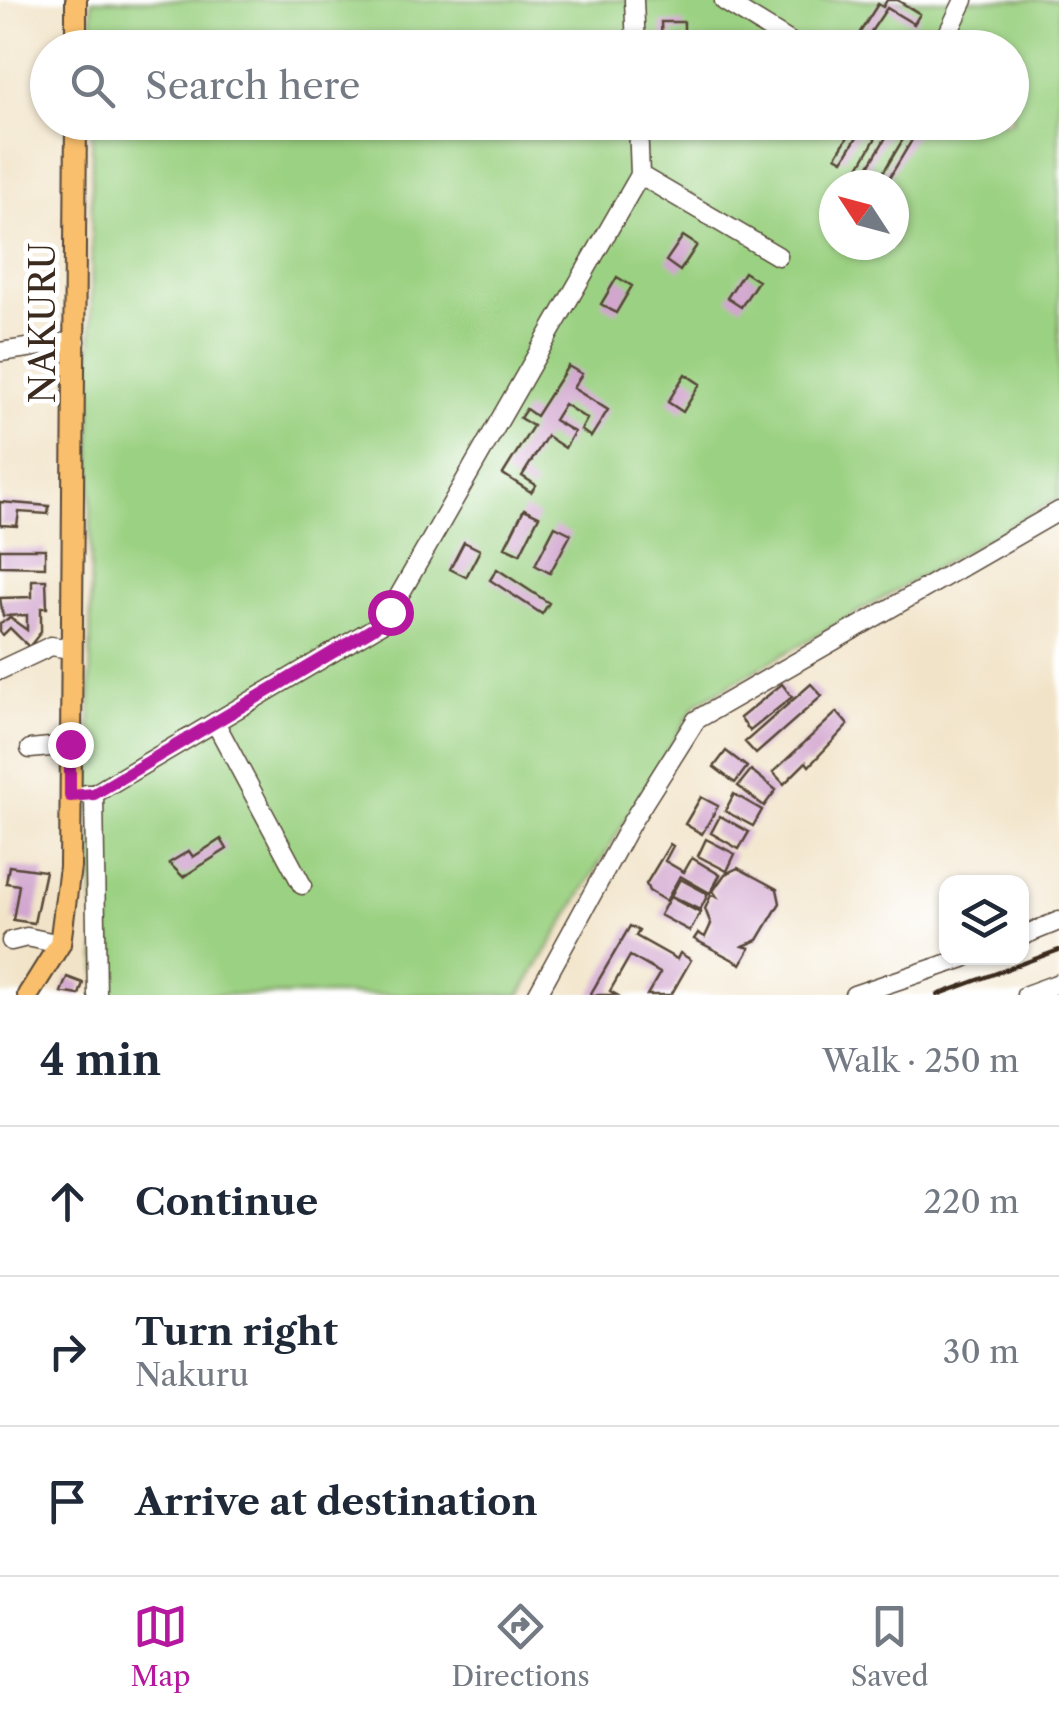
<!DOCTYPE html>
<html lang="en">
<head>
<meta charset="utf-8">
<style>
  :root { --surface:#fff; --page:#f2f2f3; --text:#1f2937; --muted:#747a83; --line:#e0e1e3; --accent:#b5179e }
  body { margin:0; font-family:"Libre Caslon Text",serif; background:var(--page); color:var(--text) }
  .controls { position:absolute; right:30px; bottom:30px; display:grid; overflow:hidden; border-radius:20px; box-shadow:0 2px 8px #0004 }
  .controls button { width:90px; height:90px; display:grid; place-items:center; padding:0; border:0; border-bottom:2px solid var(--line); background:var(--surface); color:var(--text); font:50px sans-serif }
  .compass { position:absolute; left:819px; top:170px; width:90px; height:90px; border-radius:50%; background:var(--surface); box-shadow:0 2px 8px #0004; rotate:306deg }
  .stop { position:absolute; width:30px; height:30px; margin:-22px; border:8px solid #b5179e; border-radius:50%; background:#fff }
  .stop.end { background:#b5179e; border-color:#fff; box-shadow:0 2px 10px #0008 }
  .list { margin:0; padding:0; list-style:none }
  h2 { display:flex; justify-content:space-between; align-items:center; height:130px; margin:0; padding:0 40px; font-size:42px }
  h2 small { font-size:32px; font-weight:400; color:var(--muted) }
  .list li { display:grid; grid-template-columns:65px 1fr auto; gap:30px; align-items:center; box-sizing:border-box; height:150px; padding:0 40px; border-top:2px solid var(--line) }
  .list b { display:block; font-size:38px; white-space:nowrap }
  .list p { margin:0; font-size:32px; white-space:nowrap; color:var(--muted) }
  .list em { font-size:32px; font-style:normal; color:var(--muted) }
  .icon { flex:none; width:55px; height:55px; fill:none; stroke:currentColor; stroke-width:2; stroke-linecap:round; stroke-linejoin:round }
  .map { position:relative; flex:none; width:1059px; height:995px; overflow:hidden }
  .search { position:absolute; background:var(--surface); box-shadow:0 2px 8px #0004; left:30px; right:30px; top:30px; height:110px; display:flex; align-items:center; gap:25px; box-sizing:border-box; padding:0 35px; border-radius:55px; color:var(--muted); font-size:38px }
  .sheet { height:580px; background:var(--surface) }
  nav { display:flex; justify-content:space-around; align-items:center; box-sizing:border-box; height:140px; border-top:2px solid var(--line); background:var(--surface); font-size:28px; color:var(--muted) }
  nav a { display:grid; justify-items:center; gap:5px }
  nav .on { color:var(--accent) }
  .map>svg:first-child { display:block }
  .green { fill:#9bd182; stroke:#6b7e50; stroke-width:2.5; fill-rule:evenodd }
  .building { fill:#d2a6cf }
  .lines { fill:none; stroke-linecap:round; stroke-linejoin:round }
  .minor-casing { stroke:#564637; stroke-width:21 }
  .major-casing { stroke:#564637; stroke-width:24 }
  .minor { stroke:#fff; stroke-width:18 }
  .major { stroke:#f9bf6c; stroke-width:20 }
  .rail { stroke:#3b2a1e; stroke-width:4 }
  .route { stroke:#b5179e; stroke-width:12 }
  .labels { text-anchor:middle; stroke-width:9; stroke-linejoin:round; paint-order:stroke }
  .street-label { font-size:35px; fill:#3b2a1e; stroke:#fff }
</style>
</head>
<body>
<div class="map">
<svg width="1059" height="995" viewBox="0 0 1059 995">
  <rect width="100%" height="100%" fill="#fff"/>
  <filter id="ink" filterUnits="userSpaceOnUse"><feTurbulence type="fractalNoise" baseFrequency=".01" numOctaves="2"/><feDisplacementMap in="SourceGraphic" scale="20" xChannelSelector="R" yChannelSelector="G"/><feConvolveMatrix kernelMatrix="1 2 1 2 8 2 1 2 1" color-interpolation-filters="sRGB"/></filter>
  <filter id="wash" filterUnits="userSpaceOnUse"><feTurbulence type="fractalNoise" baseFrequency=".0048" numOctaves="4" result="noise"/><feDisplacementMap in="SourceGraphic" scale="40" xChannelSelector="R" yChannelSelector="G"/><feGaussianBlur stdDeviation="2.25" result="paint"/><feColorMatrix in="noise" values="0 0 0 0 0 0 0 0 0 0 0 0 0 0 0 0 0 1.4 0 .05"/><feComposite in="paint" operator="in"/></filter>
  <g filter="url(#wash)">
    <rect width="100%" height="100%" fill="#f1e3c7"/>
    <!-- green -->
    <path class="green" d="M92 0H1059V498L696 704 520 995H98L90 800 92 123 1012 122V48L92 47ZM834 185H894V245H834Z"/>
    <g id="blocks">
      <!-- building -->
      <path class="building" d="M887 0H897L920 14 914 24 887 8 864 42 857 37 878 4 883 7Z
        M661 22H684V32H672V48H662Z
        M857 122H866L843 160 836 156Z
        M885 122H895L865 173 858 169Z
        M911 126 918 130 885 185 878 181Z
        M683 236 697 245 680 271 666 261Z
        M744 272 758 281 741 307 727 298Z
        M617 277 632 286 616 313 601 304Z
        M568 366 582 374 573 388 608 410 591 437 581 430 587 419 564 404 554 420 574 432 565 448 547 436 522 476 536 485 531 492 503 474 533 426 520 418 526 409 536 416Z
        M685 374 700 384 683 412 668 402Z
        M0 502 49 506 48 514 19 512 17 526 0 525Z
        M524 509 539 516 520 554 505 547Z
        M555 526 571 534 550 573 535 565Z
        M464 542 480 550 466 577 450 569Z
        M0 549H45V567L0 566Z
        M497 569 549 603 542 614 490 580Z
        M32 580H46L47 608H41V632L29 647 10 628 3 635 0 632V623L10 618 27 630V615L3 616 0 598 32 597Z
        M782 684 792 697 750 731 740 718Z
        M811 684 822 696 756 754 745 742Z
        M837 712 848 725 809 766 806 762 784 784 773 772Z
        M726 751 747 767 735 783 714 767Z
        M751 770 776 790 764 806 738 786Z
        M734 794 762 810 753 826 725 811Z
        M701 797 718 806 702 834 685 824Z
        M720 816 749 832 739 849 711 833Z
        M221 839 227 849 183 877 169 863 189 851 193 857Z
        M706 839 735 854 727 871 698 856Z
        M670 844 673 846 665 861 684 872 692 858 720 875 710 893 680 876 666 901 649 891 646 884Z
        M9 866 45 871 34 923 13 920 19 885 6 883Z
        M738 868 777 889 780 903 758 940 743 946 750 948 741 964 694 939 698 933 705 937 711 924 705 909 711 895 717 897 713 891 725 874Z
        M680 879 708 894 700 910 671 896Z
        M670 897 700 913 690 931 660 915Z
        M630 926 639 931 636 936 677 959 680 953 691 960 671 995H647L660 973 630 956 610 991 617 995H590Z
        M67 977 83 983 79 995 61 992Z"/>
    </g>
  </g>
  <g filter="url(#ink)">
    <use href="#blocks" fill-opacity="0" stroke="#564637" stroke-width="2.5"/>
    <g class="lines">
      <defs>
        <path id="minor" d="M634 0 636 48
          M724 1 800 48
          M941 48 964 0
          M640 175 778 256
          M0 352 76 341
          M0 670 51 646 70 649
          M215 722 302 885
          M30 749 70 745
          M86 794H94L97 995
          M94 794 384 622 640 175 638 122
          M1022 936 1059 921
          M11 941 27 937 60 944
          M537 995 631 823 696 720 1059 511
          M854 995 964 958
          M1026 995 1059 983"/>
        <path id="major" d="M76 48V0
          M28 995 60 944 70 867 76 122"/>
      </defs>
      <!-- minor casing -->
      <use href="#minor" class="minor-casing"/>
      <!-- major casing -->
      <use href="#major" class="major-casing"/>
      <!-- minor -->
      <use href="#minor" class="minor"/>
      <!-- major -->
      <use href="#major" class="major"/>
      <!-- rail -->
      <path class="rail" d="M937 995 1059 950"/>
    </g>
  </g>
  <g class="lines" filter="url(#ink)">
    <!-- route -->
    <path class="route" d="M70 744V796L94 794 374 628 390 612"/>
  </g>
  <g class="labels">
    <!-- street labels -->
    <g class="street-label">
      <text transform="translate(43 323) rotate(-90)" y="12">NAKURU</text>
    </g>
  </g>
</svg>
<div class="controls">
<button><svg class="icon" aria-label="layers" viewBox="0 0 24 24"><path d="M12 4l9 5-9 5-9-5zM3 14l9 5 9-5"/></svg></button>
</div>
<svg class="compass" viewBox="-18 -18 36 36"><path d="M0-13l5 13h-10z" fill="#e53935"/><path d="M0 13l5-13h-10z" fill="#747a83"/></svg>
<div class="stop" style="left:390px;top:612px"></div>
<div class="stop end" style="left:70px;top:744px"></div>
<div class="search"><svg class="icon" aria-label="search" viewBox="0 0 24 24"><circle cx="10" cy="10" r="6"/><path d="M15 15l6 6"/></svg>Search here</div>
</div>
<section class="sheet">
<h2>4 min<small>Walk · 250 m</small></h2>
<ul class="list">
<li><svg class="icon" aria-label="ahead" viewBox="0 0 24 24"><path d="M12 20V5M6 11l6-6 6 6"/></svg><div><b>Continue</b></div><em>220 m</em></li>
<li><svg class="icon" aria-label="right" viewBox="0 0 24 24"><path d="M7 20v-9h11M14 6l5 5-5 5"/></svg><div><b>Turn right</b><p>Nakuru</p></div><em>30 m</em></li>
<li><svg class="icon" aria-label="arrive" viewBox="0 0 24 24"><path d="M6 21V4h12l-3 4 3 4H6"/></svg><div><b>Arrive at destination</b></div></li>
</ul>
</section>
<nav>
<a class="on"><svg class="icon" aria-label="map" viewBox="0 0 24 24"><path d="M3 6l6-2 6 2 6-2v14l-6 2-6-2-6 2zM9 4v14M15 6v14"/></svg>Map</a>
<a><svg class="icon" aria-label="directions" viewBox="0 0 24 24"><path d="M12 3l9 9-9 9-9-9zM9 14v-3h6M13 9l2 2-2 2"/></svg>Directions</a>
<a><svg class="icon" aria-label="saved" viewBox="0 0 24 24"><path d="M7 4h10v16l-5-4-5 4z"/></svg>Saved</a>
</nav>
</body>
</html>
